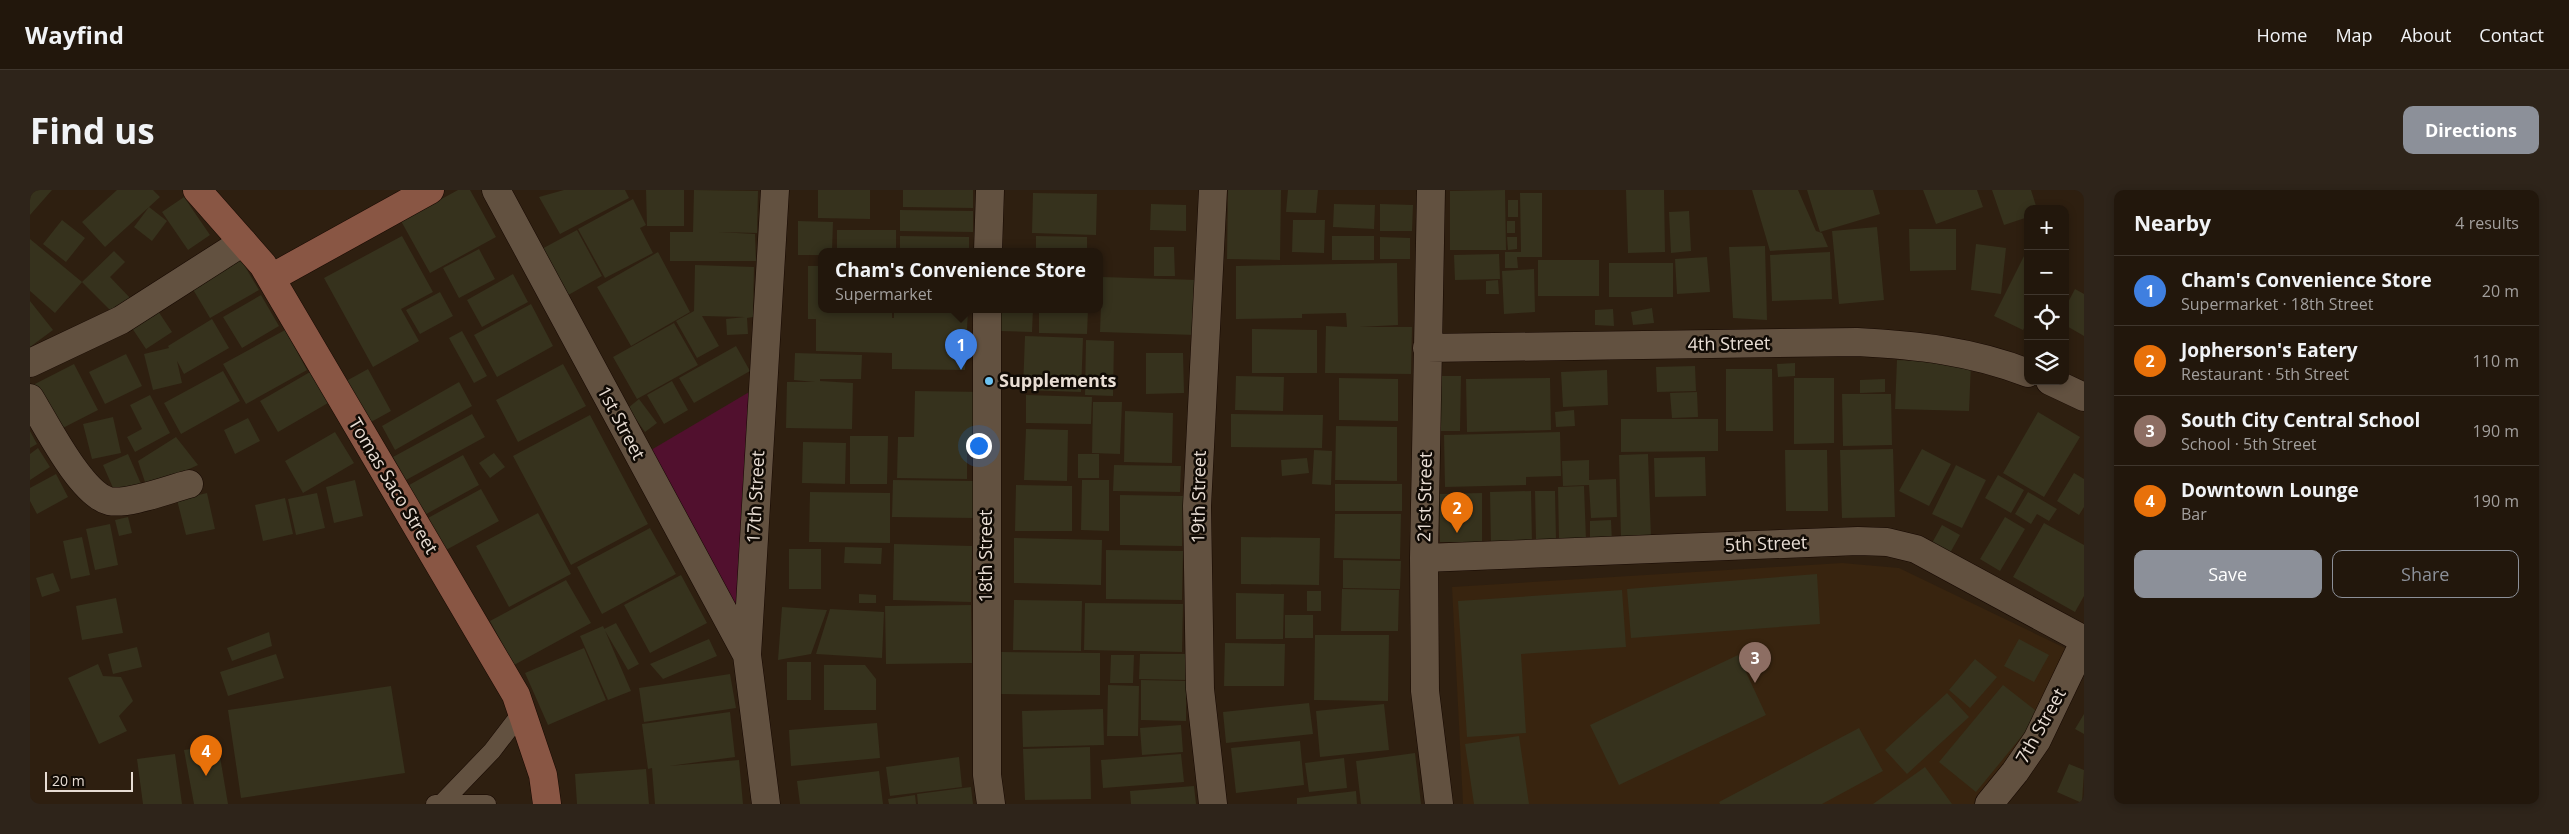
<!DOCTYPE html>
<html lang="en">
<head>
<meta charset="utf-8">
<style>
  :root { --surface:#22170c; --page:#2e241a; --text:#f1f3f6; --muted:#a29f9d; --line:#3f362d; --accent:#8c9099 }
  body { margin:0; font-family:"Open Sans",sans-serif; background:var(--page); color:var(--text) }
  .controls { position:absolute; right:15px; top:15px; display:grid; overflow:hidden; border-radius:10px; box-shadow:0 2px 8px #0003 }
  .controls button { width:45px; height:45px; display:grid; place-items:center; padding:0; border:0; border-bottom:1px solid var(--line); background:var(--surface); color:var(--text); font:25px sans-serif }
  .scale { position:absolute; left:15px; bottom:12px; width:88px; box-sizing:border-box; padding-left:5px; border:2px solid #e8ddd4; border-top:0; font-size:14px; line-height:18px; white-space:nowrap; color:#e8ddd4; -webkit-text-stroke:4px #110b05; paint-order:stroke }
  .you { position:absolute; left:948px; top:255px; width:18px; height:18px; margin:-12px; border:4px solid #fff; border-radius:50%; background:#1a73e8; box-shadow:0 0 0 8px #1a73e833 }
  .badge { display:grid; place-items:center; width:32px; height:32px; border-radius:50%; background:var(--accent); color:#fff; font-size:16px; font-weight:700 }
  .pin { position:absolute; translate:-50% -41px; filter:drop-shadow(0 1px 2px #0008) }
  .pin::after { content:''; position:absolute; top:26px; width:18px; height:15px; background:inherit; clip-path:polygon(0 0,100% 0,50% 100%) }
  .popup { position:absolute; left:788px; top:58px; width:285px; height:65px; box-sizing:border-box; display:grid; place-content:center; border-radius:10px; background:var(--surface); filter:drop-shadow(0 1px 4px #0005); font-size:16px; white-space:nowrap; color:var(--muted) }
  .popup b { font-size:19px; color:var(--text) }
  .popup::after { content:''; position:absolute; left:50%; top:100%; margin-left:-10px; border:10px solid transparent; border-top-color:var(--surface) }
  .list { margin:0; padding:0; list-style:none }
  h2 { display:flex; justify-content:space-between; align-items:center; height:65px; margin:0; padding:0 20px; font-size:21px }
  h2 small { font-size:16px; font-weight:400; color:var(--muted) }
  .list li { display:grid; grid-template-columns:32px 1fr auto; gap:15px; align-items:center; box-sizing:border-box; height:70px; padding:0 20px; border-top:1px solid var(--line) }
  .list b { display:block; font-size:19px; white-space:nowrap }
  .list p { margin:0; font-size:16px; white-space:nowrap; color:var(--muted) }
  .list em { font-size:16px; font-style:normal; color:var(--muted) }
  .actions { display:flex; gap:10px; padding:15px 20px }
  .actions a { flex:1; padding:11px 0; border:1px solid var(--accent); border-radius:10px; text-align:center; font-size:18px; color:var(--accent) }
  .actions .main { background:var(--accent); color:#fff }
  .icon { flex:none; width:28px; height:28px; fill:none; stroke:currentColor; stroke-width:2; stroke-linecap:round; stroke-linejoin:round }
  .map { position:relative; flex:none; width:2054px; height:614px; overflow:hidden; border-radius:10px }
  header { display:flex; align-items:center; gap:30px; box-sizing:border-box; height:70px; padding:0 25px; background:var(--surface); border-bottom:1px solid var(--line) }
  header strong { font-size:24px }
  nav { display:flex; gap:28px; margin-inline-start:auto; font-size:18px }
  .intro { display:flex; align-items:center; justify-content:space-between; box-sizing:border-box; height:120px; padding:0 30px }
  h1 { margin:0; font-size:35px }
  .button { padding:12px 22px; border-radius:10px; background:var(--accent); color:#fff; font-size:18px; font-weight:700 }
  main { display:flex; gap:30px; padding:0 30px }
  aside { flex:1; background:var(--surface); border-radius:10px; box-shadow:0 2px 8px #0003 }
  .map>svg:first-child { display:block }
  .built { fill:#38240f }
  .green { fill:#51102e }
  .building { fill:#36321d }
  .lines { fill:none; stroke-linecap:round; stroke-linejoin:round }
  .lane-casing { stroke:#160800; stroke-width:19 }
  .street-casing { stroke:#160800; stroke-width:29 }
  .secondary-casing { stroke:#160800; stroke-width:29 }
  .lane { stroke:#625140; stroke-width:18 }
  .street { stroke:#625140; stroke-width:28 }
  .secondary { stroke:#895644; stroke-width:28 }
  .poi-dot { fill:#6cc3f2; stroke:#110b05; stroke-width:2 }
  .labels { text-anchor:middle; stroke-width:5; stroke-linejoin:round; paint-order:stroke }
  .street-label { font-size:18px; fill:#e8ddd4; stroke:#110b05 }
  .poi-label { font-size:18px; font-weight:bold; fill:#e8ddd4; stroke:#110b05; text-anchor:start }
</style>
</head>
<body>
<header>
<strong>Wayfind</strong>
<nav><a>Home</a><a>Map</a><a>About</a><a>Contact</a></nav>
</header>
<div class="intro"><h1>Find us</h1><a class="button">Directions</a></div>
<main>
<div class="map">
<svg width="2054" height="614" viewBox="0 0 2054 614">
  <rect width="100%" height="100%" fill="#2e1f10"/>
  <!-- built -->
  <path class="built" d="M1812 373 1869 378 2037 459 2011 526 1946 614H1433L1422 397Z"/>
  <!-- green -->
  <path class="green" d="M726 198 706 424 616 263Z"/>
  <!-- building -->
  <path class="building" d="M0 0H22L0 25Z
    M87 0H123L130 7 75 57 52 32Z
    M428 0H440L466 47 400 83 371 31Z
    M534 0H595L599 8 530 44 509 7Z
    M616 0H654V36H617Z
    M664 0 728 1 727 43 688 42 725 44 726 71H640V42H663Z
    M788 0H840V29L788 28Z
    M873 0H943V18L873 17Z
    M1198 0H1251L1250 70 1197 69Z
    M1258 0H1288L1286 23 1256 22Z
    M1475 0 1476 60H1420V1Z
    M1596 0H1634L1635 62 1598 63Z
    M1722 0H1768L1786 41 1792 43 1798 57 1740 61Z
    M1777 0H1843L1850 24 1790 42Z
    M1893 0H1947L1953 17 1906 34Z
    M1962 0H2001L2007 19H1998V27L1974 35Z
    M1003 3 1067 4 1066 45 1002 43Z
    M1490 3H1512V67H1487L1488 78H1475V62H1491Z
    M154 7 180 45 158 60 132 22Z
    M603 9 616 35 610 38 623 63 575 88 548 39Z
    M1478 10H1488V27H1478Z
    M1121 14 1156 15V41L1120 40Z
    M1304 14 1345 15 1344 39 1303 37Z
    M1350 14 1383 15 1382 41H1350Z
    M119 17 137 31 122 51 104 37Z
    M870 20 943 21V42L870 41Z
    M1659 21 1661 61 1641 63 1639 22Z
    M32 30 55 48 36 72 13 54Z
    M1263 30H1295L1294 63 1262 62Z
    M768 31 803 32 802 61H792V65H768Z
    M1477 31H1485V43H1477Z
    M1847 37 1854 110 1809 114 1802 41Z
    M1879 39H1926V80L1880 81Z
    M547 40 572 86 533 108 508 61Z
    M807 40H866V61H807Z
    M372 46 403 102 371 119 389 151 343 177 294 88Z
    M870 46 939 47V61H870Z
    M1006 46 1057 47V61H1006Z
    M1302 46H1344V70H1302Z
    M1350 47 1380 48V69H1350Z
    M1477 47H1487V59L1478 60Z
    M0 49 52 92 25 123 0 101Z
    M1946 54 1976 58 1971 104 1941 100Z
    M1735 56 1737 130 1703 128 1699 57Z
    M1124 57H1144L1145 86H1124Z
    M449 59 465 89 429 108 413 78Z
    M84 61 95 72 80 87 102 110 86 126 52 92Z
    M628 62 660 122 601 156 567 97Z
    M1800 62 1802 109 1742 111 1740 65Z
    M1996 62 1998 63V131L1993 140 1964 126Z
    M1469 64 1470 89 1425 90 1424 65Z
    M1677 67 1680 102 1647 104 1645 69Z
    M210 68 229 100 180 128 161 96Z
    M1508 70H1569V106H1508Z
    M1367 73 1368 135 1329 137H1382L1381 184 1295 183 1296 136 1317 137 1316 123 1272 124V128L1206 129V76Z
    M1579 73H1643V107H1579Z
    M665 75 724 77 723 127 717 128 718 144 697 145 696 129 715 127 672 126 689 156 667 168 646 131 664 121Z
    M778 76H792V119H862V128H864V119H938L935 180 862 179V163L786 161V129H778Z
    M1504 79 1505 122 1474 124 1472 81Z
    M483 84 498 112 452 137 437 110Z
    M1072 87 1168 90 1166 145 1070 142Z
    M1468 90 1469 104H1456V91Z
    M2045 99 2054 104V146L2035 135V118Z
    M410 102 423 126 390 144 376 120Z
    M231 105 249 136 212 158 193 127Z
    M0 111 23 140 0 157Z
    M501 114 523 156 467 187 444 145Z
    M1622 118 1624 133 1603 135 1601 122Z
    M970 119H1003L1002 142 970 141Z
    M1009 119H1058L1057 144 1009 143Z
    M1583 119 1584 136 1565 135V120Z
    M128 121 142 142 116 159 102 138Z
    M182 129 199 158 154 184 147 171 152 193 123 200 114 164 139 158 138 156Z
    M644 133 668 175 607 209 583 167Z
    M1222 139 1287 140V183H1222Z
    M255 140 277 180 216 214 193 174Z
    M432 141 457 186 444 193 419 148Z
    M995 146 1053 148 1051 202 993 200Z
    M1056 150 1084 151 1083 206 1055 205Z
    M706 156 720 181 664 213 649 188Z
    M765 163 832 165 831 189H790V191L823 193 822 239 756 238 757 192H785L764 190Z
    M1116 163H1153L1154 203 1116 204Z
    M96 164 112 196 75 214 59 182Z
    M1867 170 1941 173 1939 221 1865 219Z
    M1765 173V186L1748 187 1747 174Z
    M44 174 68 220 25 242 1 196Z
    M533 174 556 216 488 252 466 210Z
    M1665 176 1666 201 1627 202 1626 177Z
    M338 179 361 221 332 237 309 195Z
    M1696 179H1742L1743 241H1696Z
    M1577 180 1578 215 1533 217 1531 182Z
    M193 181 210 211 151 244 134 213Z
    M280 182 298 213 248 242 230 211Z
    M1206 186 1254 187 1253 221 1205 220Z
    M1402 186H1431L1430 241H1402Z
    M1309 188 1368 189V231L1309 230Z
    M1520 188 1521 240 1437 242 1436 189Z
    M1764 188H1804V253L1764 254Z
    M1855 189V202L1830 203V190Z
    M642 191 658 220 634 234 617 205Z
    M429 192 442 216 365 260 352 236Z
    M885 201 955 202V253H937V289L867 288 868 247H884Z
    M1667 202 1668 227 1642 228 1640 203Z
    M1812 204H1861L1862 255 1813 256Z
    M120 205 140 243 105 262 97 247 112 239 100 215Z
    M996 205 1062 207 1061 234 996 233Z
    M609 209 627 233 615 242 598 218Z
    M1063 212H1092L1090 264 1062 263Z
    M1544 220 1545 236 1526 237 1525 222Z
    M1095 221 1143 223 1142 273 1094 272Z
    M2008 222 2050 247 2014 307 1973 283Z
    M442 224 455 247 376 290 363 267Z
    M1201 224 1293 225 1292 258 1201 257Z
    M560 225 618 334 541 375 483 266Z
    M83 227 91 263 62 269 53 234Z
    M218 228 230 251 205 264 194 240Z
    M1591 229H1688V261L1591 262Z
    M1306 236 1367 237V291L1305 290Z
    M996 239 1038 240 1037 291 994 290Z
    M0 241 7 254 0 258Z
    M305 242 324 273 273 303 255 271Z
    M1530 242 1531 286 1496 287V295L1415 297 1414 245Z
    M820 246H858L857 294H820Z
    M146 247 168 275 117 298 108 271Z
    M773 252 816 253 815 294 772 293Z
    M8 258 20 277 0 290V264Z
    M1863 259 1865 327 1812 328 1810 260Z
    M1892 259 1921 274 1899 316 1869 301Z
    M1284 260 1302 261 1301 295 1282 294Z
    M1755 260H1797L1798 321H1756Z
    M464 263 475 277 460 288 449 273Z
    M98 264 115 303 90 314 73 275Z
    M1048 264H1069V288H1048Z
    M1618 264 1621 348 1591 349 1589 265Z
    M433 265 449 295 389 328 372 299Z
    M1675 267 1676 306 1625 307 1624 268Z
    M1277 268 1279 283 1252 286 1251 270Z
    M1559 270V290L1586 289 1587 327 1561 328 1559 295 1533 296 1532 271Z
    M1084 275 1151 276 1150 302 1083 301Z
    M1926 275 1956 290 1932 338 1902 324Z
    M2044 283 2054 289V317L2049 325 2027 311Z
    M26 284 38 307 7 324 0 311V298Z
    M1968 285 1994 300 1981 323 1955 308Z
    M325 290 333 326 304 333 296 297Z
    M863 290 944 291V328L862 327Z
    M1052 290H1079V341L1051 340Z
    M1305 294H1372V321H1305Z
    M986 295 1042 296V341H985Z
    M1554 296 1556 350H1529L1528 297Z
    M451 299 469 331 416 360 398 328Z
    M1501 301 1502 354H1461L1460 302Z
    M1505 301H1525L1526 350 1506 351Z
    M780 302 860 303V353L779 352Z
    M1998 302 2027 319 2019 331 2007 324 2001 334 1985 324Z
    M177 303 185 339 156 345 147 310Z
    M287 303 295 338 266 345 258 309Z
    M1452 303V352H1410L1409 304Z
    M1090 305 1153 306 1152 356 1090 355Z
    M255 308 263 344 233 351 225 315Z
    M508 323 541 384 479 417 446 356Z
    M1305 324H1371L1370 369 1304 368Z
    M98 327 102 343 89 346 85 330Z
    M1975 327 1995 339 1970 381 1950 369Z
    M1581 330 1582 353 1560 354V331Z
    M2014 333 2054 355V406L2045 422 1983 387Z
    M80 334 88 375 65 380 56 339Z
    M1912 335 1930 345 1920 363 1902 353Z
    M620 338 646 384 572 424 547 377Z
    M52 347 60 385 41 389 33 351Z
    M1211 347 1290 348 1289 395 1211 394Z
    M984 348 1072 350 1071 395 984 393Z
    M864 354 942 356 941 412 863 410Z
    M815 357 852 358 851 374 814 373Z
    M759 359H791V399H759Z
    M1076 360 1153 361 1152 410 1076 409Z
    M1313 370 1371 371 1370 399 1313 398Z
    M23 383 30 401 12 407 6 388Z
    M1787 384 1790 434 1601 448 1597 399Z
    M651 385 677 433 620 463 594 415Z
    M536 390 561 433 484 475 460 431Z
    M1312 399 1369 400 1368 441H1311Z
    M1592 400 1596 457 1491 464 1496 543 1437 547 1428 411Z
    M1277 401H1291V421H1277Z
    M1206 403 1254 404 1253 449H1206Z
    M829 404 846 405V413H829Z
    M86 408 93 443 52 450 46 416Z
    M984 410 1052 411 1051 461 983 460Z
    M1055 413 1153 414 1152 462 1054 460Z
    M941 415 942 473 856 474 855 416Z
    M752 417 797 420 781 464 748 470Z
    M800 419 854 422 852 468 786 464Z
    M1255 425H1283V448H1255Z
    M586 433 609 474 598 480 574 439Z
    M573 436 601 501 578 510 550 446Z
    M239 442 242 456 202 471 197 458Z
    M1285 445H1359L1358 511 1284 510Z
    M679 449 687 466 633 489 620 474Z
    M1989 449 2019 465 2004 492 1974 476Z
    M1195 453 1255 454 1254 496H1194Z
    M107 457 112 477 83 484 78 464Z
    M554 458 576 510 518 535 495 483Z
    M971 462 1070 463V505L971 504Z
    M246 464 254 488 198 506 190 482Z
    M1110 464H1159L1158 490 1109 489Z
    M1081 465H1104L1103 493H1080Z
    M1708 465 1736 525 1589 595 1560 535Z
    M1945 469 1967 487 1940 518 1919 500Z
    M757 472H781V510H757Z
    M68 474 73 486 91 487 103 511 89 526 97 541 69 554 38 488Z
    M794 475H835L846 489V520H794Z
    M700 484 706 518 614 532 609 498Z
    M1111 490 1156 491V531L1111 530Z
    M1078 495 1109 496 1108 546H1077Z
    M1973 495 2010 524 1946 602 1909 572Z
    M361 496 375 583 211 608 198 520Z
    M1917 503 1939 527 1877 584 1855 560Z
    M1279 513 1283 544 1196 553 1193 522Z
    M1354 514 1359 560 1290 567 1286 521Z
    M1073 519 1074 555 993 557 992 521Z
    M700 522 705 567 639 576 709 570 713 614H625L622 578 618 579 612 534Z
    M2054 524V544L2045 539Z
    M847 533 850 568 761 576 759 540Z
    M1151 535 1153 562 1112 565 1110 538Z
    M1829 538 1853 581 1792 614H1690L1689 612Z
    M1489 546 1499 614H1444L1435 554Z
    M1270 551 1274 595 1206 603 1201 558Z
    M188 555 198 614H164L154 560Z
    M1060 557 1061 609 995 610 993 559Z
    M1385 563 1391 614H1331L1326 571Z
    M145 564 152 614H113L107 569Z
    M1151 564 1154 592 1073 598 1071 570Z
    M929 567 932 597 860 606 856 577Z
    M1314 568 1317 598 1279 602 1275 573Z
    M2039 574 2054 580 2052 613 2027 602Z
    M1895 577 1922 614H1843Z
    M616 579 619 614H547L545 584Z
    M849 581 853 614H770L767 591Z
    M1164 596 1166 614H1101L1100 601Z
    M941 597 943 614H888L887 604Z
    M1326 601 1327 614H1267V608Z
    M885 605 886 614H859L858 609Z"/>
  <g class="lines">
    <defs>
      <path id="lane" d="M412 613 462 561 492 522
        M405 614H457"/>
      <path id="street" d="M466 0 717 465
        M1183 0 1167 316 1170 499 1183 614
        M1401 0 1394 368 1395 501 1409 614
        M958 61 960 0
        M957 119V585L961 614
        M1397 158 1827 152C1885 155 1942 161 1998 183
        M0 173 91 130 213 52
        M2020 191 2054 207
        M0 208C16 234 51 304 79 311 99 315 139 299 159 294
        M1394 368 1828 351 1857 352 1886 359 2054 450
        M736 614 717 465 745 0
        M1959 614 1985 582 2007 550 2054 452"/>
      <path id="secondary" d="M167 0 233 75 486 505 513 585 517 614
        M241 88 400 0"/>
    </defs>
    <!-- lane casing -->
    <use href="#lane" class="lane-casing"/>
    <!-- street casing -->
    <use href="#street" class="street-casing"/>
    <!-- secondary casing -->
    <use href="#secondary" class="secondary-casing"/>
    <!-- lane -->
    <use href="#lane" class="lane"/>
    <!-- street -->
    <use href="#street" class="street"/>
    <!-- secondary -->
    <use href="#secondary" class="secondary"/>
  </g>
  <!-- markers -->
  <circle class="poi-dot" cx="959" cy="191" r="5"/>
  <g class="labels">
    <!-- street labels -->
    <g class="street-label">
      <text transform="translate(1699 154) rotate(-1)" y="6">4th Street</text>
      <text transform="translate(591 233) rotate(62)" y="6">1st Street</text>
      <text transform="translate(363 296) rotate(59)" y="6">Tomas Saco Street</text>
      <text transform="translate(726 307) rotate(-87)" y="6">17th Street</text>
      <text transform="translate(1169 307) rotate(-89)" y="6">19th Street</text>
      <text transform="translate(1395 307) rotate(-89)" y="6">21st Street</text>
      <text transform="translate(1736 354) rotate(-2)" y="6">5th Street</text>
      <text transform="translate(956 366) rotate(-90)" y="6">18th Street</text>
      <text transform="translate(2011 536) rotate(-61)" y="6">7th Street</text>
    </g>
    <!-- poi labels -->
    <g class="poi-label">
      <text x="969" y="197">Supplements</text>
    </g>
  </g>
</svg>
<div class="controls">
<button>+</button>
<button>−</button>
<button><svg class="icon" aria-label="locate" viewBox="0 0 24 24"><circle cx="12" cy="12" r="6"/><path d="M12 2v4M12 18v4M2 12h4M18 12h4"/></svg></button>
<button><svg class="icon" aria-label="layers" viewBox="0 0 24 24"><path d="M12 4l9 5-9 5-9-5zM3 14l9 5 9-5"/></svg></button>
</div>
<div class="scale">20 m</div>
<div class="you"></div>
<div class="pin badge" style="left:931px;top:180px;background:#3f7fe0">1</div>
<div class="popup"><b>Cham's Convenience Store</b>Supermarket</div>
<div class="pin badge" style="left:1427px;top:343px;background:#e8710a">2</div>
<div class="pin badge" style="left:1725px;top:493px;background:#8d6e63">3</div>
<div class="pin badge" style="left:176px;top:586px;background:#e8710a">4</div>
</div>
<aside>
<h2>Nearby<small>4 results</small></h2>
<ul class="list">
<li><span class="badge" style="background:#3f7fe0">1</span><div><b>Cham's Convenience Store</b><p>Supermarket · 18th Street</p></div><em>20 m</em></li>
<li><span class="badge" style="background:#e8710a">2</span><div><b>Jopherson's Eatery</b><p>Restaurant · 5th Street</p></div><em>110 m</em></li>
<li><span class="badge" style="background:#8d6e63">3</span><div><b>South City Central School</b><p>School · 5th Street</p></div><em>190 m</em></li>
<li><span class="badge" style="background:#e8710a">4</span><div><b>Downtown Lounge</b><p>Bar</p></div><em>190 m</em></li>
</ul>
<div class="actions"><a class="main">Save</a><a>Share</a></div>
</aside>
</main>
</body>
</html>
